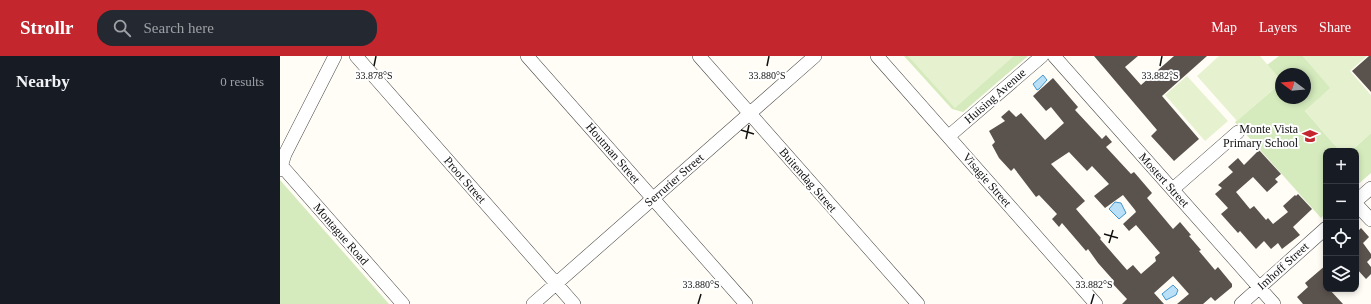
<!DOCTYPE html>
<html lang="en">
<head>
<meta charset="utf-8">
<style>
  :root { --surface:#171b24; --page:#242831; --text:#f1f3f6; --muted:#9ea1a6; --line:#363941; --accent:#c4262e }
  body { margin:0; font-family:"Times New Roman",serif; background:var(--page); color:var(--text) }
  .controls { position:absolute; right:12px; bottom:12px; display:grid; overflow:hidden; border-radius:8px; box-shadow:0 2px 6px #0003 }
  .controls button { width:36px; height:36px; display:grid; place-items:center; padding:0; border:0; border-bottom:1px solid var(--line); background:var(--surface); color:var(--text); font:20px sans-serif }
  .compass { position:absolute; left:995px; top:12px; width:36px; height:36px; border-radius:50%; background:var(--surface); box-shadow:0 2px 6px #0003; rotate:286deg }
  .list { margin:0; padding:0; list-style:none }
  h2 { display:flex; justify-content:space-between; align-items:center; height:52px; margin:0; padding:0 16px; font-size:17px }
  h2 small { font-size:13px; font-weight:400; color:var(--muted) }
  .icon { flex:none; width:22px; height:22px; fill:none; stroke:currentColor; stroke-width:2; stroke-linecap:round; stroke-linejoin:round }
  .map { position:relative; flex:none; width:1091px; height:248px; overflow:hidden }
  header { display:flex; align-items:center; gap:24px; box-sizing:border-box; height:56px; padding:0 20px; background:var(--accent); color:#fff }
  header strong { font-size:19px }
  nav { display:flex; gap:22px; margin-inline-start:auto; font-size:14px }
  .search { width:280px; height:36px; background:var(--page); display:flex; align-items:center; gap:10px; box-sizing:border-box; padding:0 14px; border-radius:16px; color:var(--muted); font-size:15px }
  main { display:flex }
  aside { flex:1; background:var(--surface) }
  .map>svg:first-child { display:block }
  .green { fill:#d5ebbd }
  .pitch { fill:#e6f2cf }
  .water { fill:#b9e0f7; stroke:#3f96cf }
  .building { fill:#5a524d; fill-rule:evenodd }
  .lines { fill:none; stroke-linecap:round; stroke-linejoin:round }
  .minor-casing { stroke:#444; stroke-width:14 }
  .minor { stroke:#fff; stroke-width:13 }
  .ticks { fill:none; stroke:#111; stroke-width:1.5 }
  .labels { text-anchor:middle; stroke-width:4; stroke-linejoin:round; paint-order:stroke }
  .street-label { font-size:12px; fill:#111; stroke:#fff }
  .poi-label { font-size:12px; fill:#111; stroke:#fff; text-anchor:end }
  .ticks-label { font-size:10px; text-anchor:middle; fill:#111; stroke:#fff; stroke-width:4; stroke-linejoin:round; paint-order:stroke }
</style>
</head>
<body>
<header>
<strong>Strollr</strong>
<div class="search"><svg class="icon" aria-label="search" viewBox="0 0 24 24"><circle cx="10" cy="10" r="6"/><path d="M15 15l6 6"/></svg>Search here</div>
<nav><a>Map</a><a>Layers</a><a>Share</a></nav>
</header>
<main>
<aside>
<h2>Nearby<small>0 results</small></h2>
<ul class="list">
</ul>
</aside>
<div class="map">
<svg width="1091" height="248" viewBox="0 0 1091 248">
  <rect width="100%" height="100%" fill="#fffdf5"/>
  <!-- green -->
  <path class="green" d="M624 0H748L683 56 672 53Z
    M999 0H1023L1051 32 1025 55 1060 95H1046V157L1041 162 955 66 1001 27V42H1025V18H1001V24L987 9Z
    M1091 77V117L1076 130V95H1071Z
    M0 124 109 248H0Z"/>
  <!-- pitch -->
  <path class="pitch" d="M628 0H734L675 52Z
    M939 0H980L1001 24V27L957 65 917 20Z
    M1023 0H1087L1070 15 1091 39V77L1071 95H1060L1025 55 1050 32Z
    M907 20 948 65 925 85 885 39Z"/>
  <!-- water -->
  <path class="water" d="M763 19 767 24 759 33 757 34 753 28Z
    M835 146 841 147 846 157 839 163 829 153Z
    M893 229 898 234 896 239 886 244 882 238Z"/>
  <!-- building -->
  <path class="building" d="M814 0H858L845 11 861 29 894 0H927L882 40 919 83 894 105 871 80 877 74Z
    M1089 0H1091V36L1072 15Z
    M773 22 798 51 795 54 822 83 826 79 832 86 826 91 851 118 854 116 872 137 867 142 893 173 900 166 911 179 909 180 921 194 919 195 935 214 938 211 952 228V231L935 245 931 241 923 248H897L909 238 893 220 874 237 884 248H842L847 243 832 227 834 225 818 207 808 193 806 195 782 167 779 171 772 163 777 158 759 139 756 141 734 112 731 115 719 102 712 89 715 86 709 75 725 65 721 61 729 54 736 61 741 57 765 84 784 67 771 51 766 55 753 40ZM789 96 807 115 812 110 829 128 814 140 825 152 843 139 855 154 856 156 843 168 849 175 856 169 880 197 875 201 876 205 861 218 853 209 847 214 820 183 821 182 796 153 805 145 771 108Z
    M979 94 1001 118 995 123 998 126 987 136 973 121 956 136 970 153 974 150 986 164 988 162 993 168 1008 156 1003 150 1015 139 1016 140 1018 138 1032 153 1013 171 1020 179 1002 193 998 187 991 193 984 185 976 193 960 175 958 177 941 158 948 152 935 138 942 132 938 129 953 116 948 111 958 102 964 109Z
    M1081 172 1089 181 1083 187 1091 198V202L1087 206 1091 211V218L1086 223 1076 212V177Z
    M1046 209V233H1049L1063 248H1023L1017 241 1028 231 1025 227Z"/>
  <g class="lines">
    <defs>
      <path id="minor" d="M76 0 294 248
        M247 0 466 248
        M419 0 638 248
        M597 0 816 248
        M774 0 994 248
        M669 80 762 0
        M0 108 123 248
        M0 114 5 98 55 0
        M893 133 958 76
        M1076 145 1091 132
        M1076 148 1091 164
        M253 248 535 0
        M961 248 1046 172"/>
    </defs>
    <!-- minor casing -->
    <use href="#minor" class="minor-casing"/>
    <!-- minor -->
    <use href="#minor" class="minor"/>
  </g>
  <!-- ticks -->
  <path class="ticks" d="M94 10 96 0M487 10 489 0M880 10 882 0M461 74 474 78M466 83 469 69M824 178 838 182M829 187 833 174M418 248 421 238M811 248 814 238"/>
  <!-- icons -->
  <defs>
    <symbol id="school-bare" viewBox="-9 -9 18 18"><path d="M0-5L7-2L0 1L-7-2ZM-4 1L0 2.5L4 1V4Q0 6-4 4Z" fill="#c4262e" stroke="#fff" stroke-width="2.5" paint-order="stroke"/></symbol>
  </defs>
  <g fill-rule="evenodd">
    <use href="#school-bare" x="1019" y="69" width="22" height="22"/>
  </g>
  <g class="labels">
    <!-- street labels -->
    <g class="street-label">
      <text transform="translate(715 40) rotate(-41)" y="4">Huising Avenue</text>
      <text transform="translate(333 97) rotate(49)" y="4">Houtman Street</text>
      <text transform="translate(185 124) rotate(49)" y="4">Proot Street</text>
      <text transform="translate(394 124) rotate(-41)" y="4">Serrurier Street</text>
      <text transform="translate(528 124) rotate(49)" y="4">Buitendag Street</text>
      <text transform="translate(707 124) rotate(49)" y="4">Visagie Street</text>
      <text transform="translate(884 124) rotate(48)" y="4">Mostert Street</text>
      <text transform="translate(61 178) rotate(49)" y="4">Montague Road</text>
      <text transform="translate(1003 210) rotate(-42)" y="4">Imhoff Street</text>
    </g>
    <!-- poi labels -->
    <g class="poi-label">
      <text x="1018" y="77">Monte Vista<tspan x="1018" dy="14">Primary School</tspan></text>
    </g>
  </g>
  <g class="ticks-label">
    <text x="94" y="23">33.878°S</text>
    <text x="487" y="23">33.880°S</text>
    <text x="880" y="23">33.882°S</text>
    <text x="421" y="232">33.880°S</text>
    <text x="814" y="232">33.882°S</text>
  </g>
</svg>
<div class="controls">
<button>+</button>
<button>−</button>
<button><svg class="icon" aria-label="locate" viewBox="0 0 24 24"><circle cx="12" cy="12" r="6"/><path d="M12 2v4M12 18v4M2 12h4M18 12h4"/></svg></button>
<button><svg class="icon" aria-label="layers" viewBox="0 0 24 24"><path d="M12 4l9 5-9 5-9-5zM3 14l9 5 9-5"/></svg></button>
</div>
<svg class="compass" viewBox="-18 -18 36 36"><path d="M0-13l5 13h-10z" fill="#e53935"/><path d="M0 13l5-13h-10z" fill="#9ea1a6"/></svg>
</div>
</main>
</body>
</html>
